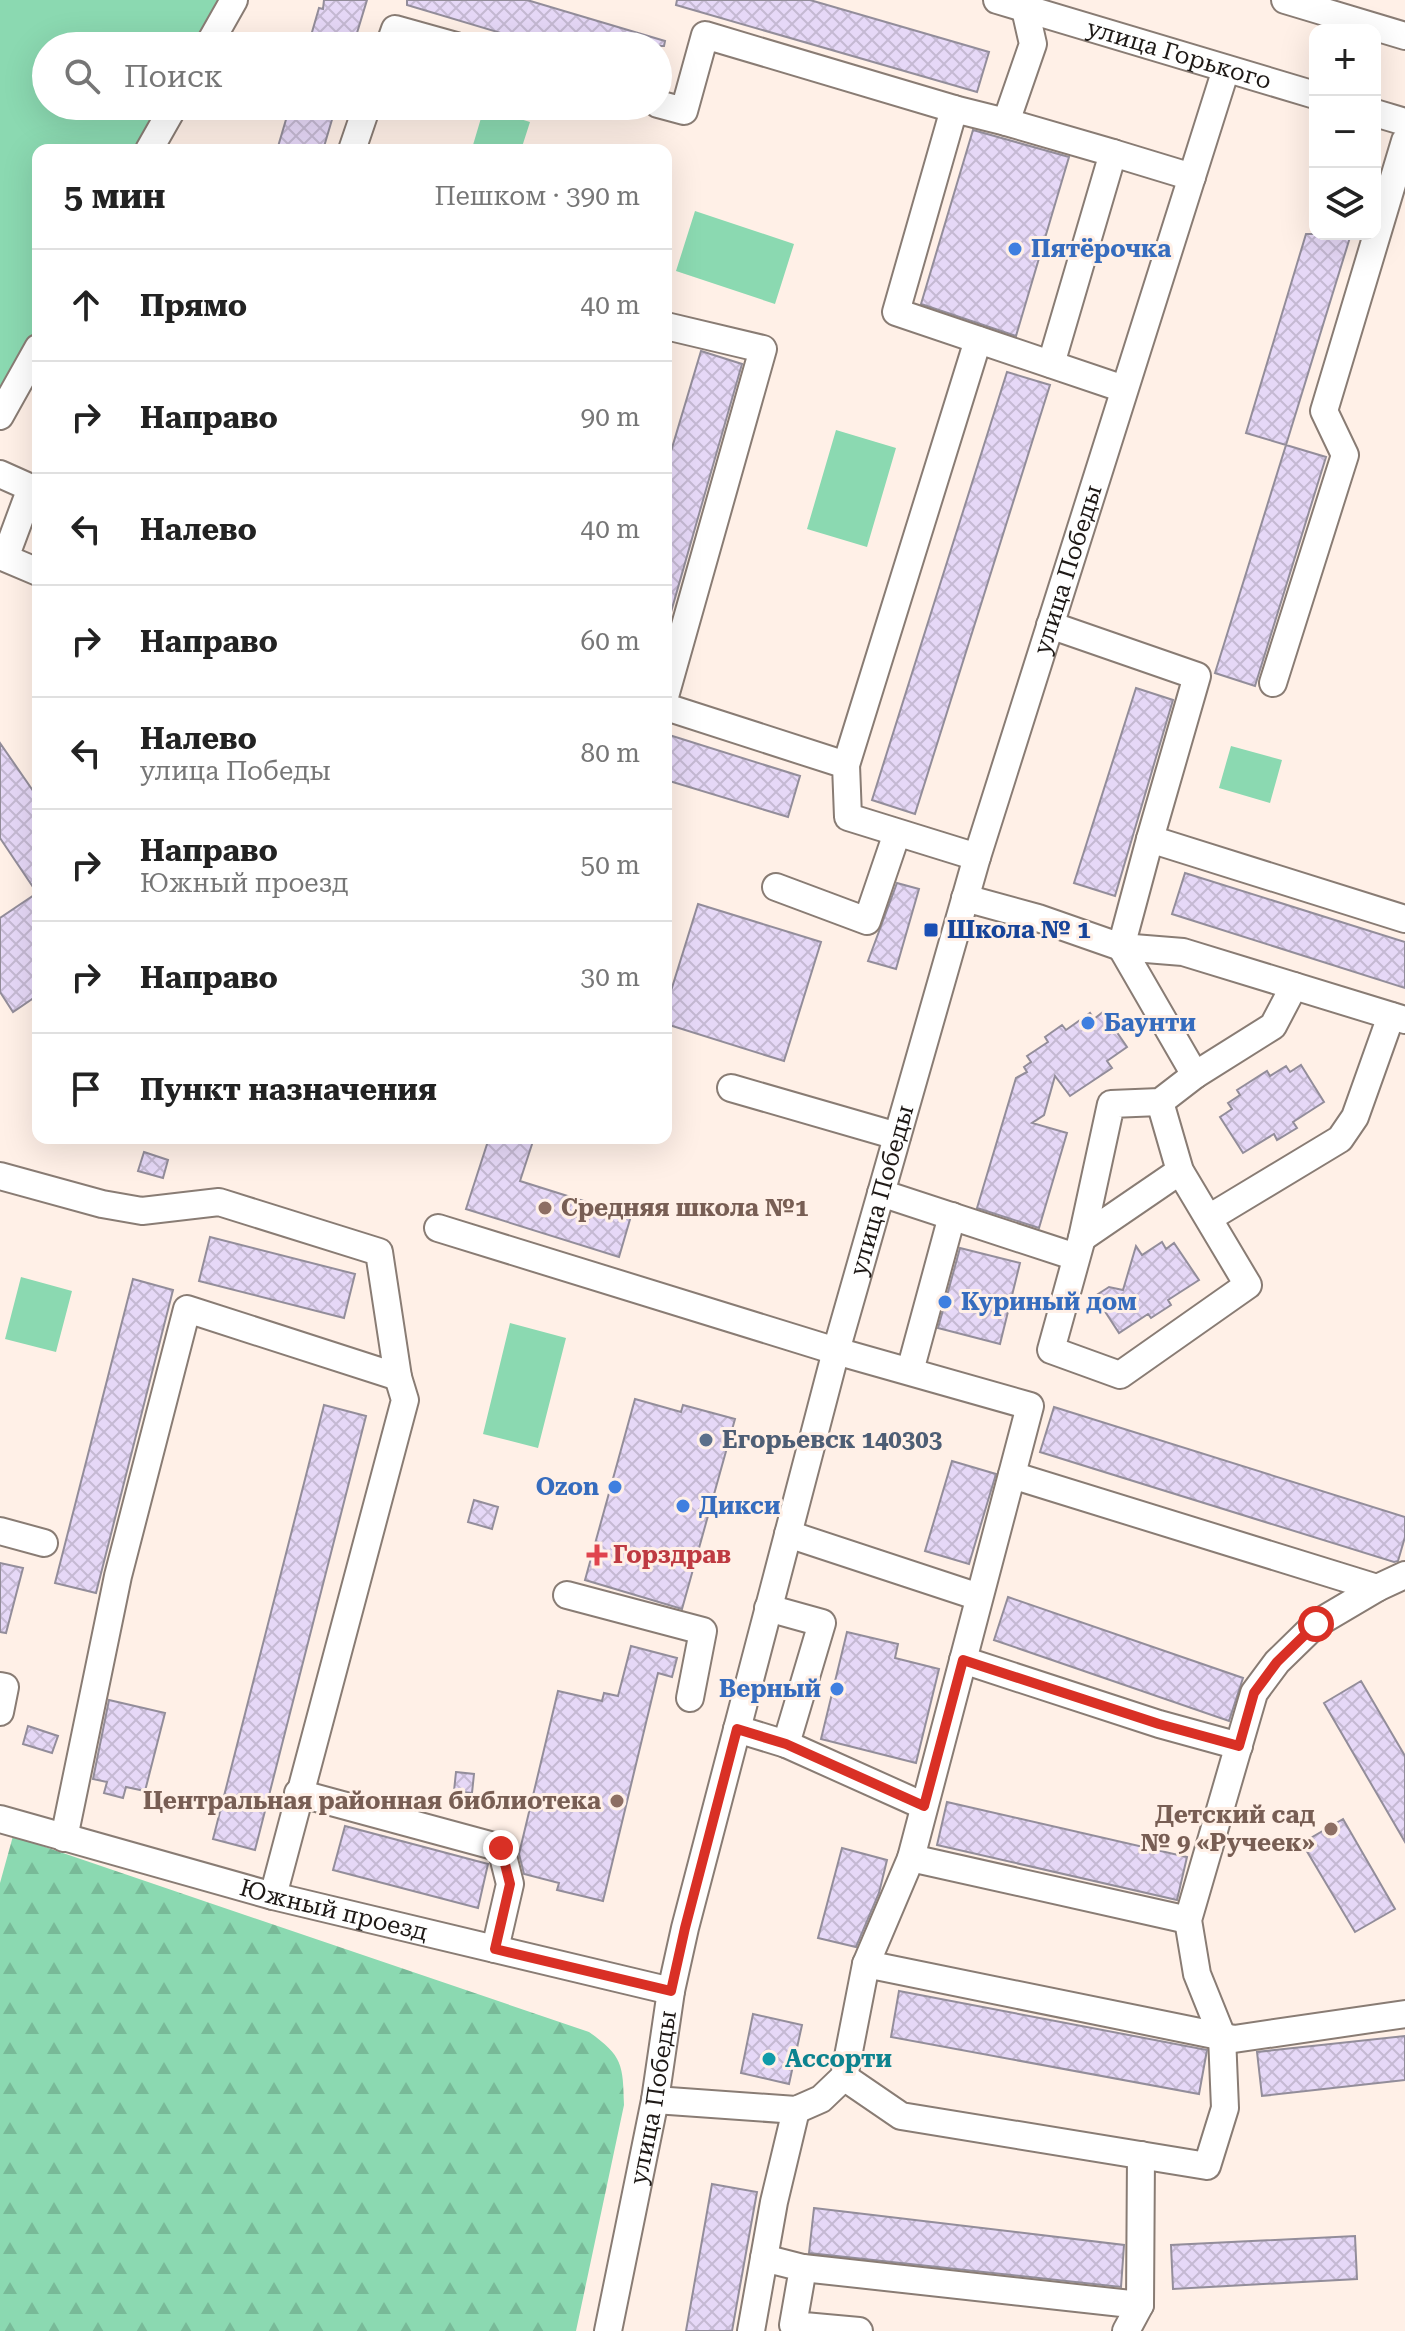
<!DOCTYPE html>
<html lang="ru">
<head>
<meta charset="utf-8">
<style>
  :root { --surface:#fff; --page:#f2f2f2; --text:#222; --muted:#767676; --line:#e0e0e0 }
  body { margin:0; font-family:"Roboto Serif",serif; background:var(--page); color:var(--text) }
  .controls { position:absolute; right:24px; top:24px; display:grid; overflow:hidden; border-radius:16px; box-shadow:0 8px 32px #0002 }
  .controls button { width:72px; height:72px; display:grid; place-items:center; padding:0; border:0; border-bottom:2px solid var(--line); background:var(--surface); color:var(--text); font:40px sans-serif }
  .stop { position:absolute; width:24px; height:24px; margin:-18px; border:6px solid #d93025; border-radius:50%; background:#fff }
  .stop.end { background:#d93025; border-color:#fff; box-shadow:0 2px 8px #0008 }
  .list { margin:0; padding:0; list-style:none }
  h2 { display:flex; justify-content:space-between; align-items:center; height:104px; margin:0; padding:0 32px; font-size:34px }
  h2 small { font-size:26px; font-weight:400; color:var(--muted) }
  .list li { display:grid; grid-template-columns:52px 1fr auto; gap:24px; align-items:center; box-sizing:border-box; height:112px; padding:0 32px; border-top:2px solid var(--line) }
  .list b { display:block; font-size:30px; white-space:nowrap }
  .list p { margin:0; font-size:26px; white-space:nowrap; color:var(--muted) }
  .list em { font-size:26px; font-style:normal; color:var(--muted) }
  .icon { flex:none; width:44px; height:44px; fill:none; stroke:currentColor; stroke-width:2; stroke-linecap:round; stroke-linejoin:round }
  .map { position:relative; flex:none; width:1405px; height:2331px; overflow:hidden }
  .search { position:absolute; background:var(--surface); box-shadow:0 8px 32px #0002; left:32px; top:32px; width:640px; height:88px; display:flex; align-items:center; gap:20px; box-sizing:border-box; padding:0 28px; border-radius:44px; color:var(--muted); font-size:30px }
  .panel { position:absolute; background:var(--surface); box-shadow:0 8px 32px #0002; left:32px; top:144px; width:640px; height:1000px; border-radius:16px }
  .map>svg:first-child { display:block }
  .forest { fill:url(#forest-firs) }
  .park { fill:#8bd9b1 }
  .building { fill:url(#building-cross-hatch); stroke:#938d9a; stroke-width:2 }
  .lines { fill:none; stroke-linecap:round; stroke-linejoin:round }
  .minor-casing { stroke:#897c74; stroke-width:30 }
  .minor { stroke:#fff; stroke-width:26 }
  .route { stroke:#d93025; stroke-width:10 }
  .shop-dot { fill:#3f7fe0; stroke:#fff0e7; stroke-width:3 }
  .transit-dot { fill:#1a4fb4; stroke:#fff0e7; stroke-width:3 }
  .education-dot { fill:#8d6e63; stroke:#fff0e7; stroke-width:3 }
  .service-dot { fill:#5c6f8a; stroke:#fff0e7; stroke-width:3 }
  .health-dot { fill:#e0444e; stroke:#fff0e7; stroke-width:3 }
  .culture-dot { fill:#0f9aa8; stroke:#fff0e7; stroke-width:3 }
  .labels { text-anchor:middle; stroke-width:6; stroke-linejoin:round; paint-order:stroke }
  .street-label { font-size:24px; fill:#1e1916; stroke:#fff0e7 }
  .shop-label { font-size:24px; font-weight:bold; fill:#366cbe; stroke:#fff0e7; text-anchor:start }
  .transit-label { font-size:24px; font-weight:bold; fill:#164399; stroke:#fff0e7; text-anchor:start }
  .education-label { font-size:24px; font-weight:bold; fill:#785e54; stroke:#fff0e7; text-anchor:end }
  .service-label { font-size:24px; font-weight:bold; fill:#4e5e75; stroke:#fff0e7; text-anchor:start }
  .health-label { font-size:24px; font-weight:bold; fill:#be3a42; stroke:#fff0e7; text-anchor:start }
  .culture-label { font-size:24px; font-weight:bold; fill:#0d838f; stroke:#fff0e7; text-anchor:start }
</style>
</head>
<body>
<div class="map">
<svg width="1405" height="2331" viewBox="0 0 1405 2331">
  <defs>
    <pattern id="forest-firs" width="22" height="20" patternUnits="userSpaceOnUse" patternTransform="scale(2)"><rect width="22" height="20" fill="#8bd9b1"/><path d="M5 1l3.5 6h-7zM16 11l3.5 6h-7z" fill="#78ba98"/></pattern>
    <pattern id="building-cross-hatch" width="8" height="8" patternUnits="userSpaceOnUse" patternTransform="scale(2)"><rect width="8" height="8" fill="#e6d8f7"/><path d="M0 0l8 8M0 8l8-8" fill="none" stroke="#c5b9d3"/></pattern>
  </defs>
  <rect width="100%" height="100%" fill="#fff0e7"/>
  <!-- forest -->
  <path class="forest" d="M13 1836 589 2032C623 2056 623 2065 624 2105L576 2331H0V1883Z"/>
  <!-- park -->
  <path class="park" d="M0 0H225L200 46H46V106H166L142 150H38V338L0 407Z
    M484 108 530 122 521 150H490L473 145Z
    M695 211 794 244 775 304 676 271Z
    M836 430 896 448 867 547 807 529Z
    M1231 746 1282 760 1270 803 1219 788Z
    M21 1277 72 1291 56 1352 5 1339Z
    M510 1323 566 1338 538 1448 483 1434Z"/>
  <!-- building -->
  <path class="building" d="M324 0H367L353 46H308L319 8 323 9Z
    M407 0H527L665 41 664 46H544L407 5Z
    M677 0H810L989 52 977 92 676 5Z
    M290 106H336L323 150H277Z
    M973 130 1069 157 1016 336 921 304Z
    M1306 234H1351L1286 445 1246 433Z
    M701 351 742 364 671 612 666 611V468Z
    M1007 372 1050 385 915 814 872 800Z
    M1286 445 1326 457 1255 686 1215 673Z
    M1136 688 1173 700 1115 896 1074 883Z
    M666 734 800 776 788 817 666 780Z
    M0 743 38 798V995L13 1012 0 992V918L37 893 0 838Z
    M1185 873 1405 942V988L1172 914Z
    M897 883 919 889 896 969 868 961Z
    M698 904 821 942 784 1061 666 1024V1007Z
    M1103 1012 1127 1047 1107 1061 1112 1068 1070 1096 1055 1076 1044 1115 1032 1123 1067 1133 1039 1228 977 1208 1016 1078 1027 1072 1024 1067 1031 1062 1027 1056 1048 1042 1045 1037 1062 1025 1066 1030 1090 1013 1094 1019Z
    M1301 1065 1324 1102 1293 1122 1297 1128 1277 1140 1274 1134 1243 1153 1220 1117 1232 1109 1228 1103 1240 1095 1237 1090 1267 1071 1270 1076 1286 1066 1290 1072Z
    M489 1138H534L520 1181 631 1216 619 1257 466 1209Z
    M144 1152 168 1160 163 1178 138 1171Z
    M210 1237 355 1274 344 1318 199 1281Z
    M1162 1242 1166 1249 1174 1243 1199 1280 1168 1300 1171 1305 1151 1318 1148 1314 1119 1333 1095 1296 1109 1287 1123 1290 1136 1246 1142 1255Z
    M960 1248 1020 1263 1000 1344 938 1328Z
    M133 1279 173 1290 96 1593 55 1583Z
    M635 1399 681 1412 683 1405 735 1419 682 1609 585 1580Z
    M324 1405 366 1416 255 1850 213 1839Z
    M1054 1407 1405 1517V1537L1398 1561 1394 1562 1040 1452Z
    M952 1461 996 1474 969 1564 925 1551Z
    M474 1500 498 1507 492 1529 468 1522Z
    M0 1563 23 1568 6 1633 0 1632Z
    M1008 1597 1243 1678 1229 1721 994 1640Z
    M847 1632 898 1644 895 1658 939 1669 916 1763 821 1739Z
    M631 1646 677 1658 672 1677 658 1673 603 1901 557 1890 559 1883 524 1874 519 1854 558 1691 602 1701 604 1693 618 1696Z
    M1361 1681 1405 1756V1842L1324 1703Z
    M109 1700 165 1713 145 1791 126 1787 123 1798 104 1793 107 1782 93 1779Z
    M28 1726 58 1736 52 1753 23 1744Z
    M456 1772 474 1774 472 1793 454 1791Z
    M947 1802 1187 1857 1177 1900 937 1845Z
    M1343 1819 1395 1909 1355 1932 1302 1843Z
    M345 1826 488 1864 478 1908 333 1870Z
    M842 1848 887 1860 879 1893 856 1947 818 1938Z
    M899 1991 1207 2050 1199 2094 891 2037Z
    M753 2014 802 2025 789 2084 741 2073Z
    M1405 2036V2080L1262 2096 1257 2052Z
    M712 2184 757 2192 740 2286 732 2331H686Z
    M814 2208 1124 2245 1121 2287 809 2253Z
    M1355 2236 1357 2279 1173 2289 1171 2245Z"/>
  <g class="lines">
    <defs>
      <g id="minor">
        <path id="s1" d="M997 0 1315 95"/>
        <path d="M1285 0 1405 36"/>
        <path d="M1025 9 1033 44 1006 122 954 109 896 312 1124 389"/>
        <path d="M208 46 234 0"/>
        <path d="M389 46 395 29 456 46"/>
        <path d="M658 104 684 111 705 35 954 109"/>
        <path d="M1375 113 1405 122"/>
        <path d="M1006 122 1113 153 1051 364"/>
        <path d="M149 150 174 106"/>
        <path d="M352 150 367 106"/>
        <path d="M1113 153 1192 177"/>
        <path d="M666 326 763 349 666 693"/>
        <path d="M0 416 38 348"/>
        <path d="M0 474 38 491"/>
        <path d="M31 488 5 558 38 572"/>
        <path d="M1050 625 1197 676 1150 839 1405 919"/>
        <path d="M1273 683 1345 455 1324 411 1405 141"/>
        <path d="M666 707 846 765 848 817 977 857"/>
        <path d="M846 765 978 340"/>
        <path d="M1150 839 1121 947 1195 1075 1160 1102 1111 1104 1082 1238 1180 1171"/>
        <path d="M776 887 867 921 897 833"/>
        <path d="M965 898 1038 918 1121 947 1183 952 1405 1020"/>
        <path d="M1195 1075 1273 1026 1294 986"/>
        <path d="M731 1088 897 1136"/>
        <path d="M0 1176 102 1204 142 1211 219 1202 379 1252 398 1377 187 1309 118 1576 64 1838"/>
        <path d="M881 1193 1076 1257"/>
        <path d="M1209 1218 1340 1139 1355 1117 1391 1016"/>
        <path d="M438 1228 836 1351 1030 1406 911 1858 866 1964 844 2077 821 2099 796 2110 655 2100"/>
        <path d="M1082 1238 1051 1350 1120 1375 1248 1285 1180 1171 1160 1102"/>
        <path d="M910 1371 952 1216"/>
        <path d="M1012 1475 1377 1588 1405 1575"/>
        <path d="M0 1531 44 1543"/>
        <path d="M788 1534 979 1597"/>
        <path d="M567 1595 703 1631 690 1698"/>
        <path d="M768 1608 822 1623 786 1744"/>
        <path d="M963 1660 1159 1724 1239 1746"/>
        <path d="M0 1686 5 1687 0 1712"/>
        <path d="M737 1729 786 1744 924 1806"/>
        <path d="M298 1793 501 1848 510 1884 495 1949"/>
        <path id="s2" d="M0 1819 273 1896 671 1991"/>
        <path d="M911 1858 1188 1920"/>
        <path d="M273 1896 405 1400 398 1377"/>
        <path d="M866 1964 1234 2039 1405 2014"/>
        <path d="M844 2077 901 2116 1207 2166 1225 2108 1222 2036 1197 1974 1188 1920 1254 1693 1277 1662 1316 1624 1377 1588"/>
        <path d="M764 2258 803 2268 793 2325 859 2331"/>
        <path d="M803 2268 1140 2305 1126 2331"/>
        <path d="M1140 2305 1141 2155"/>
        <path id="s3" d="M608 2331 655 2100 671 1991 685 1928 836 1351 977 857 1226 69"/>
        <path d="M751 2331 774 2202 796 2110"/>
      </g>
    </defs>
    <!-- minor casing -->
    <use href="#minor" class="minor-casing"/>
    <!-- minor -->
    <use href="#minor" class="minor"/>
  </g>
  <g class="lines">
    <!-- route -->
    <path class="route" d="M501 1848 510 1884 495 1949 671 1991 685 1928 737 1729 786 1744 924 1806 963 1660 1159 1724 1239 1746 1254 1693 1277 1662 1316 1624"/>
  </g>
  <!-- markers -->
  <g class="shop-dot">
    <circle cx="1015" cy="249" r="8"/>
    <circle cx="1088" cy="1023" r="8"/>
    <circle cx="945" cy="1302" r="8"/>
    <circle cx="615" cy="1487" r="8"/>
    <circle cx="683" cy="1506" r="8"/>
    <circle cx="837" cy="1689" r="8"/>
  </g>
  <rect class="transit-dot" x="923" y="922" width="16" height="16" rx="4"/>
  <g class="education-dot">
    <circle cx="545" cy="1208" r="8"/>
    <circle cx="617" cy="1801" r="8"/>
    <circle cx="1331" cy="1829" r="8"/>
  </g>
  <circle class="service-dot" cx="706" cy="1440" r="8"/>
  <path class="health-dot" d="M593 1543h8v8h8v8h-8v8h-8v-8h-8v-8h8z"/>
  <circle class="culture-dot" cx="769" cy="2059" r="8"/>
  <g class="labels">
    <!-- street labels -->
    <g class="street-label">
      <text dy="8" stroke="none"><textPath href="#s1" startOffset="190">улица Горького</textPath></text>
      <text dy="8" stroke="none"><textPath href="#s3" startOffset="1822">улица Победы</textPath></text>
      <text dy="8" stroke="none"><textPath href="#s3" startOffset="1174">улица Победы</textPath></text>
      <text dy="8" stroke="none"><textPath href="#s2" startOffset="346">Южный проезд</textPath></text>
      <text dy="8" stroke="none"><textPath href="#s3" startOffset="238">улица Победы</textPath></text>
    </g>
    <!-- shop labels -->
    <g class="shop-label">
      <text x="1031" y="257">Пятёрочка</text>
      <text x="1104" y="1031">Баунти</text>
      <text x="961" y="1310">Куриный дом</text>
      <text x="599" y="1495" text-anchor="end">Ozon</text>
      <text x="699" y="1514">Дикси</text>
      <text x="821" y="1697" text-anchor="end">Верный</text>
    </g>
    <!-- transit labels -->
    <g class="transit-label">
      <text x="947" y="938">Школа № 1</text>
    </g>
    <!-- education labels -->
    <g class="education-label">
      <text x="561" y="1216" text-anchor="start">Средняя школа №1</text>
      <text x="601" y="1809">Центральная районная библиотека</text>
      <text x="1315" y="1823">Детский сад<tspan x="1315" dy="28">№ 9 «Ручеек»</tspan></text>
    </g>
    <!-- service labels -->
    <g class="service-label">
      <text x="722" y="1448">Егорьевск 140303</text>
    </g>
    <!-- health labels -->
    <g class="health-label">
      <text x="613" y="1563">Горздрав</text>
    </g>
    <!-- culture labels -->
    <g class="culture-label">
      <text x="785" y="2067">Ассорти</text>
    </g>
  </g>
</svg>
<div class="controls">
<button>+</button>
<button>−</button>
<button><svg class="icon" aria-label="layers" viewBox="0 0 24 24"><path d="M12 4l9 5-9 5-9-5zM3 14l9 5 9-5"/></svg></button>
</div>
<div class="stop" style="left:1316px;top:1624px"></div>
<div class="stop end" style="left:501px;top:1848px"></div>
<div class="search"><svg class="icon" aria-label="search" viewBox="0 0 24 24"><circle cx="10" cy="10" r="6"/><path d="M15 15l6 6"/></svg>Поиск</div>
<section class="panel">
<h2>5 мин<small>Пешком · 390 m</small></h2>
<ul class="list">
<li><svg class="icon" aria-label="ahead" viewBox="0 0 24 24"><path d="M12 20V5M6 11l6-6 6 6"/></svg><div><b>Прямо</b></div><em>40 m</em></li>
<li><svg class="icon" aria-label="right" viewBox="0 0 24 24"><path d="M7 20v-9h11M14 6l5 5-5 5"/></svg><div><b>Направо</b></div><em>90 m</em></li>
<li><svg class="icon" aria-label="left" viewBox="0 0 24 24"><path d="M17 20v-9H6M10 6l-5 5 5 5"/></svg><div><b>Налево</b></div><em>40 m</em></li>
<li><svg class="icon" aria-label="right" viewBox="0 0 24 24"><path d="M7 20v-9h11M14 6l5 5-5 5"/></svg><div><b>Направо</b></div><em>60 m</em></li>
<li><svg class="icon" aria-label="left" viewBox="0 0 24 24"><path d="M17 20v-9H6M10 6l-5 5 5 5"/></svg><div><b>Налево</b><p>улица Победы</p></div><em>80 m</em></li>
<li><svg class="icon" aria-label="right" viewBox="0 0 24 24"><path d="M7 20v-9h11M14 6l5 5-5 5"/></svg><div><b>Направо</b><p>Южный проезд</p></div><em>50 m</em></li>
<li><svg class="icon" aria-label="right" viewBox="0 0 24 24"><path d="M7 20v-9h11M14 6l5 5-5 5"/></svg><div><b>Направо</b></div><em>30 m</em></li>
<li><svg class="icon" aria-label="arrive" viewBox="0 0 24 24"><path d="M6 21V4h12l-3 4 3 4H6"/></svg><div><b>Пункт назначения</b></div></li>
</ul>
</section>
</div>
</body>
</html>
